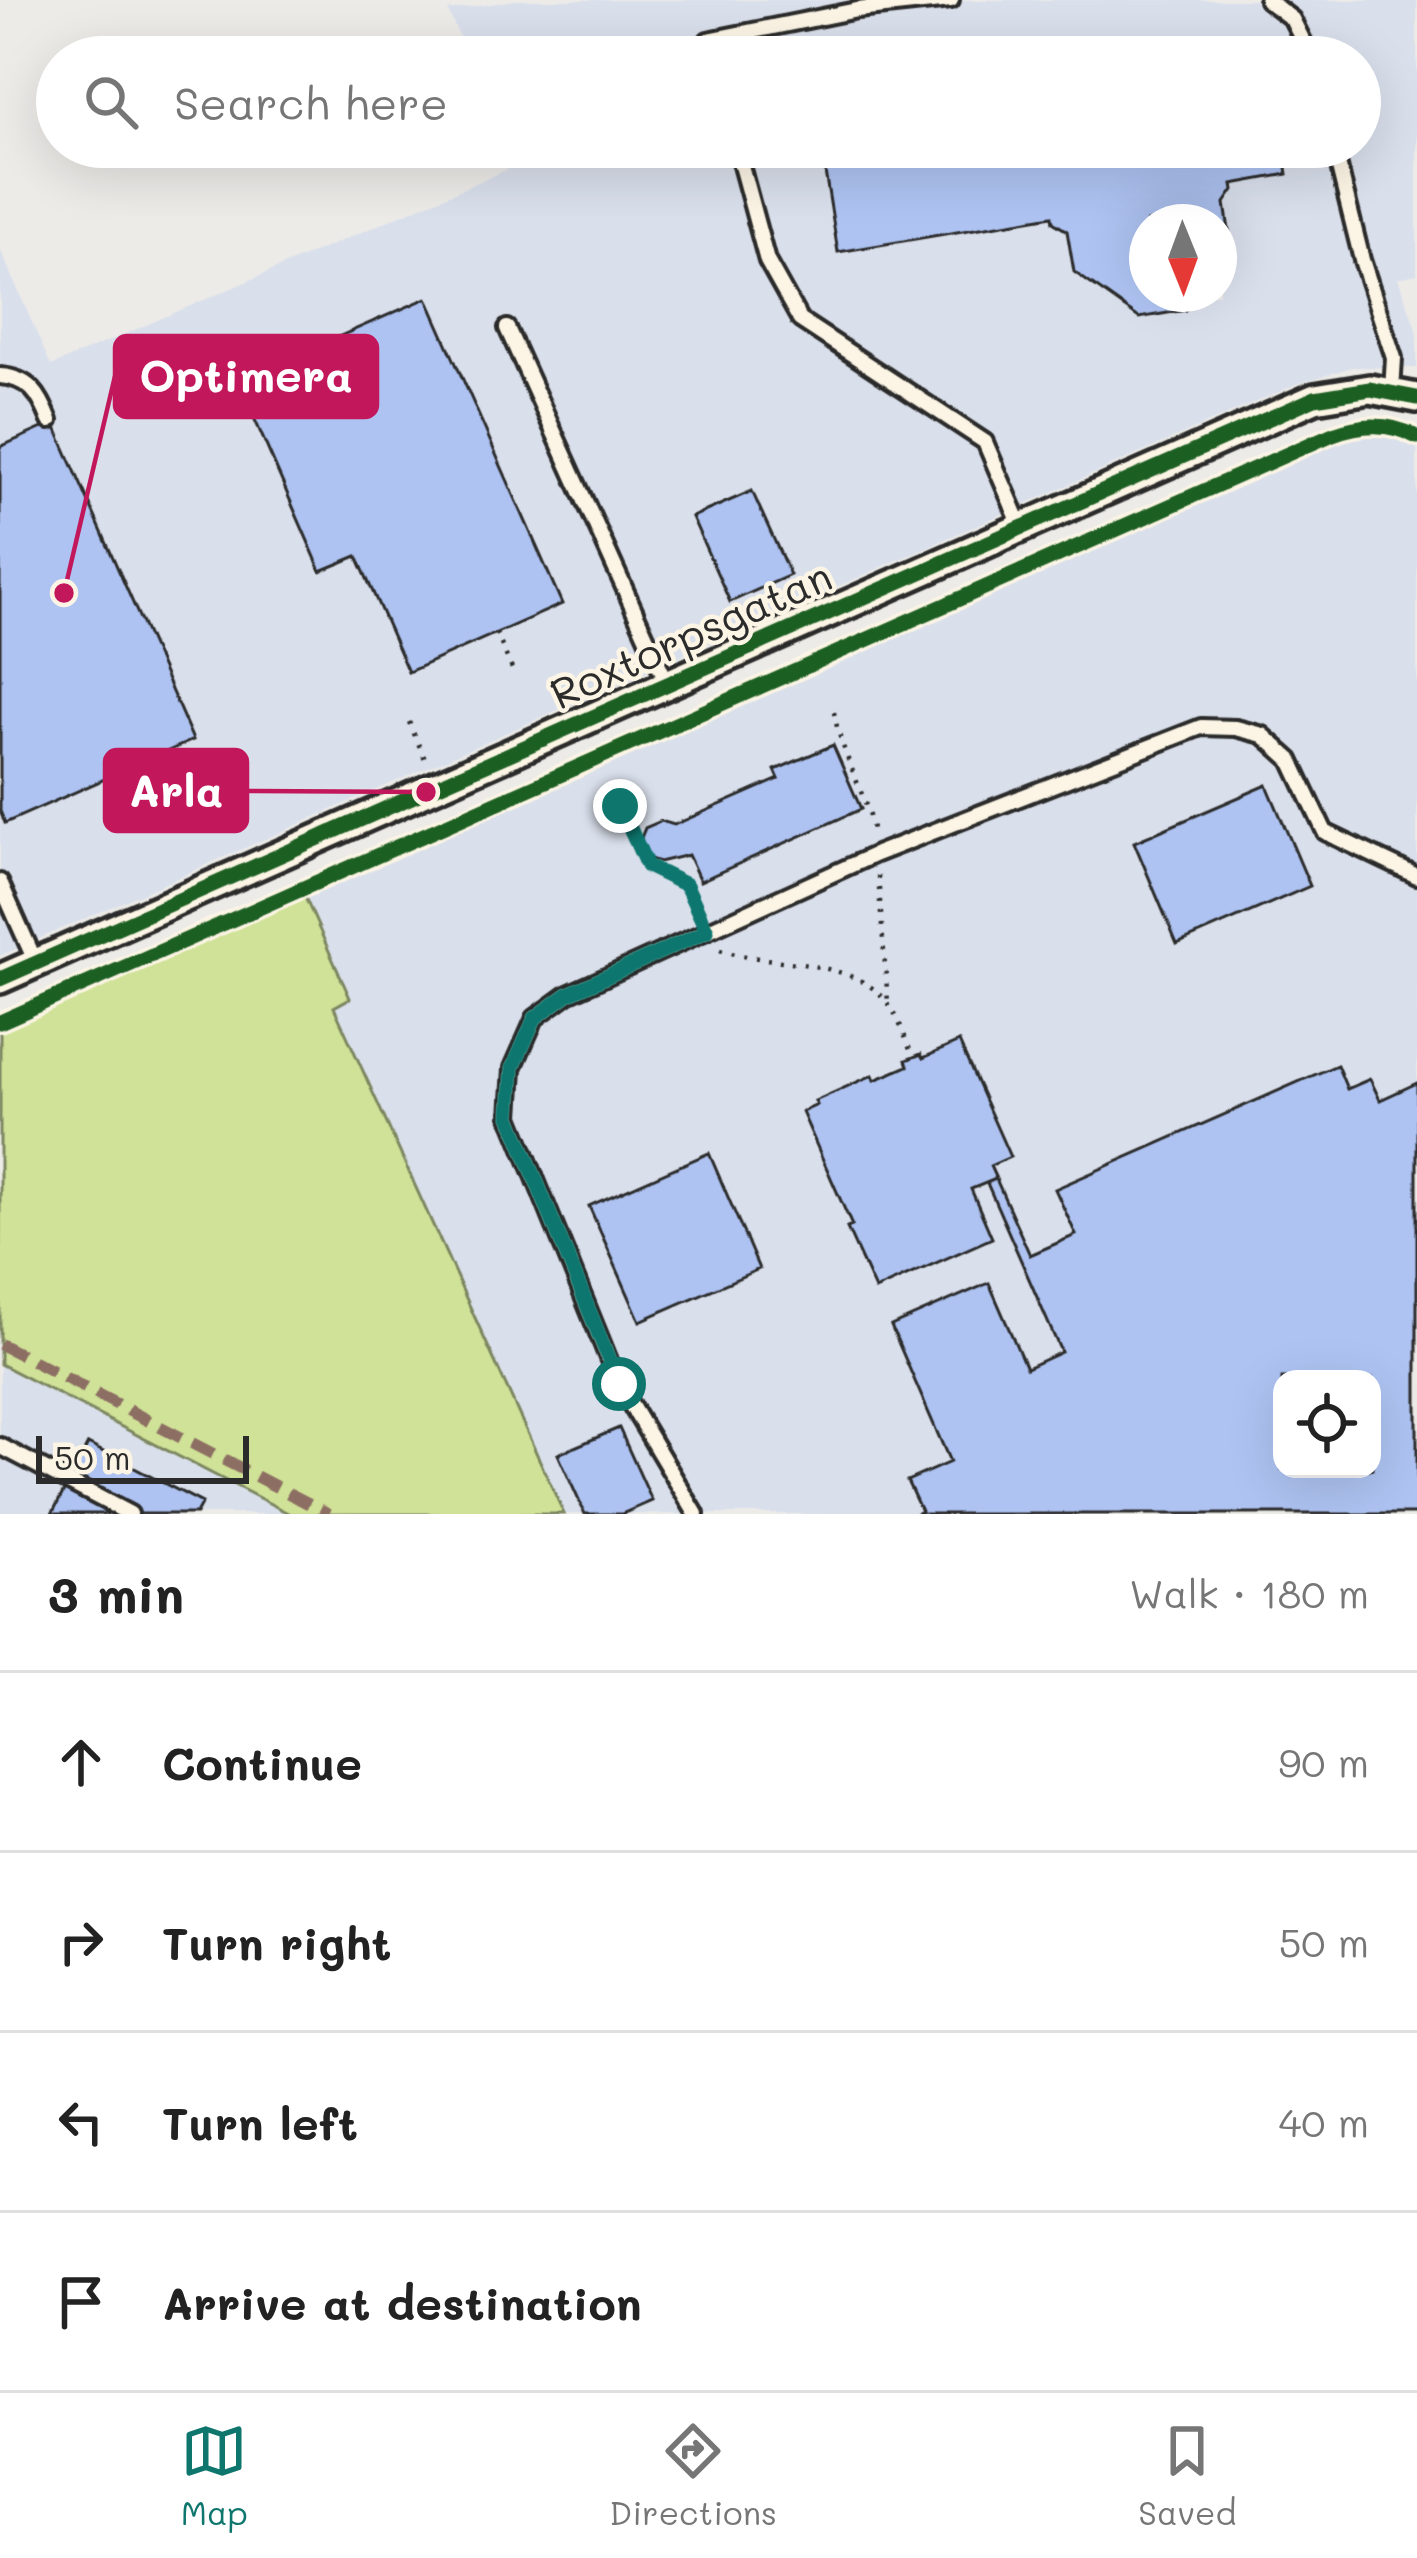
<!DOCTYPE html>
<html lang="en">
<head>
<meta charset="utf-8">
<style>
  :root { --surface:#fff; --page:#f2f2f2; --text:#222; --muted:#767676; --line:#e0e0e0; --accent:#0f766e }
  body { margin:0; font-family:Mali,sans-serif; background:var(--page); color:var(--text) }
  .controls { position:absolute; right:36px; bottom:36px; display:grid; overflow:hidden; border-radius:24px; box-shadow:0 12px 48px #0002 }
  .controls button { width:108px; height:108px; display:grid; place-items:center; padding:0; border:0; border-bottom:3px solid var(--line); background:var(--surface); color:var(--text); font:60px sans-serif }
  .compass { position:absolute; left:1129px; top:204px; width:108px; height:108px; border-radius:50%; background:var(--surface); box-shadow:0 12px 48px #0002; rotate:179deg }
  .scale { position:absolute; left:36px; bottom:30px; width:213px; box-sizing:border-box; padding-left:12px; border:6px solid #2b2b2b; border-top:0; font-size:33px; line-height:42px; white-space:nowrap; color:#2b2b2b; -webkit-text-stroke:9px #fcf5e5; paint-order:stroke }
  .stop { position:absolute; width:36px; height:36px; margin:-27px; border:9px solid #0f766e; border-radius:50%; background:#fff }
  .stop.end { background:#0f766e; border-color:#fff; box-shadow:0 3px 12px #0008 }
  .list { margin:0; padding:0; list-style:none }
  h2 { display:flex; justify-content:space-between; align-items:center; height:156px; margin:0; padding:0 48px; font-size:51px }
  h2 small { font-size:39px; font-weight:400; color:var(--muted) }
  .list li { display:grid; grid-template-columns:78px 1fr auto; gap:36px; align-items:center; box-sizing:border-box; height:180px; padding:0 48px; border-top:3px solid var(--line) }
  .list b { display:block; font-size:45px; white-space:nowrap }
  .list em { font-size:39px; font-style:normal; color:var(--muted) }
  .icon { flex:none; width:66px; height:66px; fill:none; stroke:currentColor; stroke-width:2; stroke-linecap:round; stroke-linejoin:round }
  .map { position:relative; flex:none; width:1417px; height:1514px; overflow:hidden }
  .search { position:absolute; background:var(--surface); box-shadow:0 12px 48px #0002; left:36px; right:36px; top:36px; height:132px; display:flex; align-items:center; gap:30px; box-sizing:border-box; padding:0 42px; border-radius:66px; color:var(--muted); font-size:45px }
  .sheet { height:876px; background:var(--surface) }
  nav { display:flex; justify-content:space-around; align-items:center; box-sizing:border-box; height:168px; border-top:3px solid var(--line); background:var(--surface); font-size:33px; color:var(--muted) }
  nav a { display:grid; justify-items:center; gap:6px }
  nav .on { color:var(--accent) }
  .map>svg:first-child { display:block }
  .built { fill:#d9dfeb; fill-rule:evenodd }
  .green { fill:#cfe297; stroke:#7d8661; stroke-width:3 }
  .building { fill:#aec3f2; stroke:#2b2b2b; stroke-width:3; fill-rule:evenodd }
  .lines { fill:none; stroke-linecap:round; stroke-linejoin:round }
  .lane-casing { stroke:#2b2b2b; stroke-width:22 }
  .street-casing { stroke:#2b2b2b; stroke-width:36 }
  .path { stroke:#2b2b2b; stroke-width:4.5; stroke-dasharray:3 9; stroke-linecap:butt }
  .lane { stroke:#fcf5e5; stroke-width:14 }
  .street { stroke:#fcf5e5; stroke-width:27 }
  .quiet { stroke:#8d6e63; stroke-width:12; stroke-dasharray:24 12; stroke-linecap:butt }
  .cycleway-casing { stroke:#fcf5e5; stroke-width:22 }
  .cycleway { stroke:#1b5e20; stroke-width:15 }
  .route { stroke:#0f766e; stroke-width:15 }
  .labels { text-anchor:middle; stroke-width:9; stroke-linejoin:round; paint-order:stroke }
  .street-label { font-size:42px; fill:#2b2b2b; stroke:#fcf5e5 }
  .leader { fill:none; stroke:#c2185b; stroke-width:4.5 }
  .callout-dot { fill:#c2185b; stroke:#fcf5e5; stroke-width:4.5 }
  .callout { fill:#c2185b; stroke:#c2185b; stroke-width:4.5 }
  .callout-label { font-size:45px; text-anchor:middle; font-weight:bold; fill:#fff }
</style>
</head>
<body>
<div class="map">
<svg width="1417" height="1514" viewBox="0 0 1417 1514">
  <rect width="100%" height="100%" fill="#ecebe8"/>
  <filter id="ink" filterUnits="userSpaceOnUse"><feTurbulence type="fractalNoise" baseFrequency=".00833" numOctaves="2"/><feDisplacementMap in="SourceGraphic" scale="24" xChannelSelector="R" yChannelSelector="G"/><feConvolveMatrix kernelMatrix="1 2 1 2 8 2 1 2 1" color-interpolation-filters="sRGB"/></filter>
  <g filter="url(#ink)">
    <!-- built -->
    <path class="built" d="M515 0H1417V274L1398 278 1417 331V368L1352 367 1297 384 0 956V249L51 366 515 166 507 147H1360V57H468L448 11ZM1147 222H1219V294H1147Z
      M1376 430 1401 436 1417 449V1514H564L334 1006 349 999 304 895 1334 441 1356 432ZM1282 1379H1372V1469H1282Z
      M0 1364 290 1514H0Z"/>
    <!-- green -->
    <path class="green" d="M304 895 350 998 334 1007 564 1514H290L0 1364V1030Z"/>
    <!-- building -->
    <path class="building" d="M1265 38 1268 57H1153Z
      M821 147H1284L1288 174 1233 184 1234 190 1225 203 1231 244 1219 262V222H1147V294H1197L1185 310 1139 318 1074 272 1067 231 1053 222 1052 216 838 252Z
      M427 298 562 604 408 672 357 556 321 571 238 381Z
      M54 423 193 740 5 823 0 811V447Z
      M752 491 790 575 730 602 692 517Z
      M833 745 861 809 700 881 688 855 659 862 647 858 640 840 645 828 661 821 674 825 779 779 775 770Z
      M1267 785 1310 886 1177 944 1134 842Z
      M959 1042 1010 1157 990 1166 996 1179 971 1189 992 1238 875 1290 847 1228 852 1226 802 1112 817 1105 815 1101 873 1075 875 1080 908 1066 906 1060 921 1054 923 1058Z
      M1337 1065 1347 1089 1370 1079 1380 1100 1417 1083V1514H915L921 1511 907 1481 950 1462 891 1326 989 1283 1026 1368 1061 1352 987 1183 996 1179 1030 1255 1076 1235 1055 1189ZM1282 1379H1372V1469H1282Z
      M709 1153 759 1269 640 1321 589 1206Z
      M619 1428 652 1501 622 1514H585L558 1454Z
      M88 1444 202 1503 196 1514H52Z"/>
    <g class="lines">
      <defs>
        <path id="lane" d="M1267 0 1292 19 1311 57
          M712 57 708 40 857 10 951 0
          M736 147 767 261 800 320 985 442 1022 528
          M1334 147 1362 260 1394 358 1392 391
          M507 328 668 685
          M0 376C30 378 40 395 50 421
          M0 882 36 963
          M0 1446 130 1514
          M696 1514 619 1385 510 1116 513 1068 535 1018 568 994 876 854 1201 727 1236 728 1263 735 1291 760 1325 832 1417 876"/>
        <path id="street" d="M0 979 1315 398 1370 389 1417 398"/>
      </defs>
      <!-- lane casing -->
      <use href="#lane" class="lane-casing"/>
      <!-- street casing -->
      <use href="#street" class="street-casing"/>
      <!-- path -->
      <path class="path" d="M496 633 515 676
        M834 712C841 756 867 792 873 835
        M409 722 425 759
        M620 806 647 866 686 885 700 915
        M878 876 888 1002
        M720 950C770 966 856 957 889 1005 900 1020 906 1041 913 1057"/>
      <!-- lane -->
      <use href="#lane" class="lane"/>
      <!-- street -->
      <use href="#street" class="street"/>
      <!-- quiet -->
      <path class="quiet" d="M0 1344 329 1514"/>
      <defs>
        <path id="cycleway" d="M0 979 1315 398 1370 389 1417 398
          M0 1022 1333 434C1362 423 1389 422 1417 437"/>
      </defs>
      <!-- cycleway casing -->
      <use href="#cycleway" class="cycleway-casing"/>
      <!-- cycleway -->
      <use href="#cycleway" class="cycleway"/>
    </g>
  </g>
  <g class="lines" filter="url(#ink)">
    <!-- route -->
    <path class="route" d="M619 1384 510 1116 513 1068 535 1018 568 994 707 931 686 885 647 866 620 806"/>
  </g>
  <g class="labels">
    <!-- street labels -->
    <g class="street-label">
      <text transform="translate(691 635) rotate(-24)" y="15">Roxtorpsgatan</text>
    </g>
  </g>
  <!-- callouts -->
  <path class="leader" d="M64 593L115 376M426 792L247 791"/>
  <g class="callout-dot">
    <circle cx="64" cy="593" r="12"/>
    <circle cx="426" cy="792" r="12"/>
  </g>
  <g class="callout">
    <rect x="115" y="336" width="262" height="81" rx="12"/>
    <rect x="105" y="750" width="142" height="81" rx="12"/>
  </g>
  <g class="callout-label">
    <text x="246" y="392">Optimera</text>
    <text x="176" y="807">Arla</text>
  </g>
</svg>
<div class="controls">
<button><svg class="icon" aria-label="locate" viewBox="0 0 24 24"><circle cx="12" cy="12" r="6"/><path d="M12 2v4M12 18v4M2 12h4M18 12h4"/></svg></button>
</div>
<svg class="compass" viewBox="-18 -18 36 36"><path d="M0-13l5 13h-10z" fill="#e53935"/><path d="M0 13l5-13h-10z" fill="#767676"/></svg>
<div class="scale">50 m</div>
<div class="stop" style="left:619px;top:1384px"></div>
<div class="stop end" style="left:620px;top:806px"></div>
<div class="search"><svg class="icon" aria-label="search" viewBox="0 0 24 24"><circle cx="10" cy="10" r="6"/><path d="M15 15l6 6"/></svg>Search here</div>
</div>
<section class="sheet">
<h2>3 min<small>Walk · 180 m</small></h2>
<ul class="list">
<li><svg class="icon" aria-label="ahead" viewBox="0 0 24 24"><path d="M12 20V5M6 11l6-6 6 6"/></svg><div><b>Continue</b></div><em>90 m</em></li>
<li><svg class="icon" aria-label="right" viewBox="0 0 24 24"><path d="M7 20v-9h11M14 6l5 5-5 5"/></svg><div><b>Turn right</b></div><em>50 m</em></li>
<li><svg class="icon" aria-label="left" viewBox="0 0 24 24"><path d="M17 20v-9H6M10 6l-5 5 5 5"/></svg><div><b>Turn left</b></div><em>40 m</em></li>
<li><svg class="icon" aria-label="arrive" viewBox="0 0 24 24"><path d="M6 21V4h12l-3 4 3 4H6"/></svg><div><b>Arrive at destination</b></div></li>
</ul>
</section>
<nav>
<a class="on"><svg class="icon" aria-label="map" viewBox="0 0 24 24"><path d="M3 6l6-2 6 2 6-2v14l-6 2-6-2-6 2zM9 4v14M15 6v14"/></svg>Map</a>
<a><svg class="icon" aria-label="directions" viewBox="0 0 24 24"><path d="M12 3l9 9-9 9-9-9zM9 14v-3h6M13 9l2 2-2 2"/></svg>Directions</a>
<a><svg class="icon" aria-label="saved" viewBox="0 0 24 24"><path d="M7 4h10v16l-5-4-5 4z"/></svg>Saved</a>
</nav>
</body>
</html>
